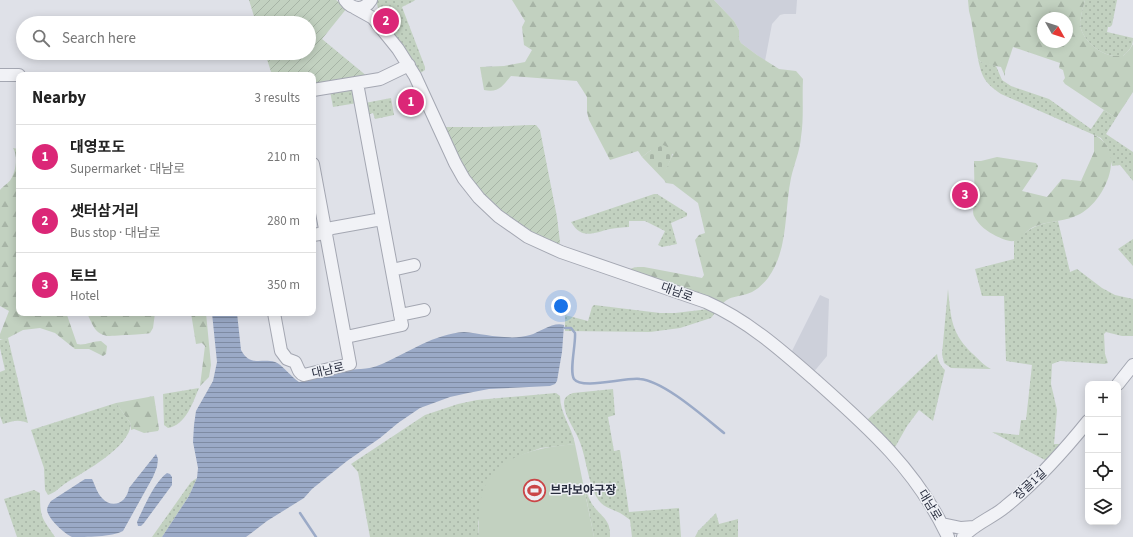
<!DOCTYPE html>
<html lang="en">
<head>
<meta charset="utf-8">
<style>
  :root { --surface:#fff; --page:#f6f6f6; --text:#222; --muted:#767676; --line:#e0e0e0; --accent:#db2777 }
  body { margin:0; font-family:"Source Sans 3","Noto Sans KR",sans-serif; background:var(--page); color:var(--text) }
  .controls { position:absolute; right:12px; bottom:12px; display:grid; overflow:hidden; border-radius:8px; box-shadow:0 2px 10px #0003 }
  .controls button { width:36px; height:36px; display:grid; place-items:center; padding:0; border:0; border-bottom:1px solid var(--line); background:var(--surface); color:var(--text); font:20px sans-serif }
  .compass { position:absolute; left:1037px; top:12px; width:36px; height:36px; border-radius:50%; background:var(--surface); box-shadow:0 2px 10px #0003; rotate:129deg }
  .you { position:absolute; left:561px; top:306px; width:14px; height:14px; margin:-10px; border:3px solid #fff; border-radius:50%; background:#1a73e8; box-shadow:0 0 0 6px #1a73e833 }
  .badge { display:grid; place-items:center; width:26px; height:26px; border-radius:50%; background:var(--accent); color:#fff; font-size:13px; font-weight:700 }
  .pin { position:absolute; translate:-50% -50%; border:2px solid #fff; box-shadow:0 1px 4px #0006 }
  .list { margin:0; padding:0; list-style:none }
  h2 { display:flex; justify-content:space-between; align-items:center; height:52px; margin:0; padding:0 16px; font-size:17px }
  h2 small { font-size:13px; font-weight:400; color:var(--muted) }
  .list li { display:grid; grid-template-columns:26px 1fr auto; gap:12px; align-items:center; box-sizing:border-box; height:64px; padding:0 16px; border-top:1px solid var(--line) }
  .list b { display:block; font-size:15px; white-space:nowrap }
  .list p { margin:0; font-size:13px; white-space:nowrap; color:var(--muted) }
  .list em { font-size:13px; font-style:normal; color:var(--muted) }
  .icon { flex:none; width:22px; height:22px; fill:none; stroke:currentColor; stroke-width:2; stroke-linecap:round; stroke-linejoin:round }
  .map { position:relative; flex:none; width:1133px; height:537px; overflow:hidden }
  .search { position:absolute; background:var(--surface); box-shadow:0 2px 10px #0003; left:16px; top:16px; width:300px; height:44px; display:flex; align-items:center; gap:10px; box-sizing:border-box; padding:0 14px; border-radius:22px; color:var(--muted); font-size:15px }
  .panel { position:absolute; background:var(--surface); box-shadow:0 2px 10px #0003; left:16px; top:72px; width:300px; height:244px; border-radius:8px }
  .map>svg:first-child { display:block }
  .built { fill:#cdd0da }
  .grass { fill:url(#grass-dots) }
  .forest { fill:url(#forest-firs); fill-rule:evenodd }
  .cemetery { fill:url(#cemetery-stones) }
  .park { fill:#c2d1c0 }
  .garden { fill:url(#garden-furrows) }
  .water { fill:url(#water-rules) }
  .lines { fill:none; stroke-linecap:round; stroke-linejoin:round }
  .stream { stroke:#9baac7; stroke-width:2.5 }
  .minor-casing { stroke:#a4a7b2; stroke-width:14 }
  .minor { stroke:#f1f2f6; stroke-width:12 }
  .labels { text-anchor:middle; stroke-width:3; stroke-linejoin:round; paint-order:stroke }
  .street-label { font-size:12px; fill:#282d3e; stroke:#eef0f5 }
  .poi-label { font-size:12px; font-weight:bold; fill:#282d3e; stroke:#eef0f5; text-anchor:start }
</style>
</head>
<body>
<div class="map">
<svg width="1133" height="537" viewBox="0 0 1133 537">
  <defs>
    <pattern id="grass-dots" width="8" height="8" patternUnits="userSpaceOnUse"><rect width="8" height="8" fill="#c2d1c0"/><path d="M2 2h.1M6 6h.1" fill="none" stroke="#a7b4a6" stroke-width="1.8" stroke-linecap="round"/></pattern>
    <pattern id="forest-firs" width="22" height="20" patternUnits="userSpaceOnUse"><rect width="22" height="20" fill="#c2d1c0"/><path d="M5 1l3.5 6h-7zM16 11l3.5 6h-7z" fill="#a7b4a6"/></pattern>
    <pattern id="cemetery-stones" width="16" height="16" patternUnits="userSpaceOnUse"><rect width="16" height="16" fill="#c2d1c0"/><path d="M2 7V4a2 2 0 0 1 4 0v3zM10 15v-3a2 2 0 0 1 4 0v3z" fill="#a7b4a6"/></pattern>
    <pattern id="garden-furrows" width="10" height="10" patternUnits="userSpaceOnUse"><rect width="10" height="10" fill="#c2d1c0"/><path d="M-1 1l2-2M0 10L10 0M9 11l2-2" fill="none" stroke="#a7b4a6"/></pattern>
    <pattern id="water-rules" width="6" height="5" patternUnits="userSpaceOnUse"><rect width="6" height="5" fill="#9baac7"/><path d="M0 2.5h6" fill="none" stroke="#7e8ba3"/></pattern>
  </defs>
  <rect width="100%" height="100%" fill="#dfe1e8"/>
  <!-- built -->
  <path class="built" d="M714 0H797L796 14H784L780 15 772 24 765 61 741 43 739 39V30L734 21Z
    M820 295 829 299 827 356 812 374 790 355Z"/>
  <!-- grass -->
  <path class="grass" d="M376 0H415L414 1 402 7 425 67V70L419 74C416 68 413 62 410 57 398 39 380 22 376 0Z
    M1085 0H1117L1112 25 1110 27H1108L1107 32 1133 38C1133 47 1129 50 1123 56 1120 56 1117 56 1114 56 1098 54 1080 38 1080 22 1081 15 1083 7 1085 0Z
    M978 59 981 62 996 66 1002 80 1011 86 1049 99 1091 129 1104 110 1116 118 1106 134 1133 152V181L1120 165 1112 166 1108 148 1101 138 1001 94C985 83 982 78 978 59Z
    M348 88 354 90 357 103 333 107 330 91Z
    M391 98 394 115 375 119 373 113 367 115 365 103Z
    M654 194H657L687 213V216L671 223 677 244 662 247 658 245 665 231 645 221H629V227C623 227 616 228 610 229 593 233 582 240 571 222Z
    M1058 221 1070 272 1077 269 1102 288 1115 295 1133 299V336H1122L1106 332 1104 334 1105 354 1108 363 1105 364 1060 361 1052 364 1051 384 1057 410 1054 444H1062L1047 461 992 432 1019 435 1021 420H1026L1032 365 1006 361 1004 296H982L975 269 1014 259V241C1029 229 1038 223 1058 221Z
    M1133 239V266L1118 249Z
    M948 289C951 319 951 334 974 355 980 361 985 366 991 369L951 368 944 363 942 354Z
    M594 305 660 313H675L709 309 714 311 715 313 711 318 680 328 650 332 565 331V315L588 321 592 307Z
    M8 338 28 423C18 419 13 421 3 424L0 416V372L5 370 0 348V340Z
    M937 354C938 361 940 365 945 370L933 421 919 410 907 426 894 449 866 421Z
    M199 388C193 402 186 425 168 428L164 425 163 394Z
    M613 389 615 415 608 417 614 451 620 450 629 512 679 508 681 537H632L630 520C627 518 624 515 620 513 614 510 606 508 601 503 588 489 587 458 579 440 575 429 564 416 564 403 564 397 568 395 573 393Z
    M556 393 560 396C560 414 572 427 575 444L541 448 524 454 505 464 478 522 479 537H370L358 472 351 464 425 415 458 404 477 400Z
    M116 403 131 424C129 448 85 471 66 483 60 487 55 493 48 495L45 490 44 468 31 430Z
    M197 478 189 496 162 537H152L191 482Z
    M584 487C587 493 589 499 592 504 601 517 611 519 610 537H594Z
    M34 490 40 493C40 519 42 517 55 537H17L4 499Z
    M716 513 719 524 738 519V537H695L698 531Z"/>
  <!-- forest -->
  <path class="forest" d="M512 0H714L734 21 739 30V39L741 43 757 55 779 69 796 71 803 79C802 98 804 118 801 137 800 151 794 164 791 178 784 212 789 249 768 278 763 284 758 289 752 292 742 297 728 295 722 305L628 271C633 266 638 267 644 267L702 278 704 275 695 240 699 235 705 233 698 203 673 184 666 183 664 180V173L673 154 651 150 642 157 638 151 610 160 589 120 587 112V97L577 81 511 76C502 86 499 93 484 90L480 67 504 66 525 62 532 50 524 45 522 27 525 21Z
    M968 0H1085C1083 7 1081 15 1080 22 1080 38 1098 54 1114 56 1117 56 1120 56 1123 56L1130 49 1133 44V92L1116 118 1065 84 1063 81 1065 78 1063 70 1059 68 1060 63 1013 47 1005 71V76L1001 67 986 64 981 62 978 59 971 19 969 11ZM1043 18H1067V42H1043Z
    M1094 135C1128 150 1105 201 1080 214 1065 222 1052 220 1036 226 1028 228 1021 239 1014 241 1008 242 1001 238 996 236 988 232 978 225 974 216 972 212 974 205 974 201 975 188 974 175 974 161H981L997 157 1036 163 1038 166 1037 169 1022 191 1047 197 1062 179 1081 181 1094 152Z
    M13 148 19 149V313H71L67 315 77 344C84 346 93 341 101 341L107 346 106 354 103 356 89 349H75L55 333 40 328 23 330 4 340 0 339V334L9 311 0 306V190C3 186 9 183 11 179 16 171 18 156 13 148Z
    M87 313H155L153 328 150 333C147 334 111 336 107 336 104 335 100 334 98 332 93 328 90 319 87 313Z
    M191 313H206L211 365 209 377 200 386 205 346 202 343 196 344Z
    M154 396 159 429 158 431 144 433 134 429 131 430V424L116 403Z"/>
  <!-- cemetery -->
  <path class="cemetery" d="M663 145 672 149C674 159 664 168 664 180L642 157 651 150Z"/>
  <!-- park -->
  <path class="park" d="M575 444 594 537H479C478 519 478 498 487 482 502 454 546 446 575 444Z"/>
  <!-- garden -->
  <path class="garden" d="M249 0H336L347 8 322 39 368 77 313 86V75H272L265 53H309V23H256Z
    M530 125H536L540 130 557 217 560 242 559 245 535 237 502 215 468 179 443 127H486Z"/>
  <!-- water -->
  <path class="water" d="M212 313H237L241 350C250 367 261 358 275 362 282 364 291 377 299 382 313 381 326 374 340 371 356 368 366 371 382 364 409 352 434 334 464 332 484 334 511 341 530 335 540 332 554 321 564 325L562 352 557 381 555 384 550 386 489 389 468 393 450 397 420 408 398 423 380 438 347 461 312 489 304 498 267 521 246 537H162L189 496 197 478 198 468 193 442 194 425 196 411 213 381 217 362Z
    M156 454 158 459 157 467 153 477 123 531C112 537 86 537 72 537 65 534 48 519 47 510 47 507 49 504 51 501L85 479H92C95 485 97 493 102 498 113 510 127 502 129 488Z
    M167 473 170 474 172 477V485L144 523 141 526H138L137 522C143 509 155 481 167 473Z"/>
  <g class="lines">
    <!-- stream -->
    <path class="stream" d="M565 328H571L575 333C576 344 569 371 574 379 582 390 625 377 640 379 664 381 704 417 724 433
      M300 513 316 537"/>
    <defs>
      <path id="minor" d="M345 0C352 10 364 11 371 0
        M355 8 373 18 398 49 415 76 455 163 464 179 479 198 498 216 528 237 561 252 706 302C747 320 781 350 814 379 868 427 917 470 948 537
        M0 75H19
        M313 90 380 79 409 65
        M313 235 319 234 332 228 382 219
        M392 270 414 265
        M274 313 281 351 287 359 295 362C298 367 298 373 304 375L350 364 313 164
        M400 315 424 310
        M346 337 402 325 357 83
        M1118 384 1133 365
        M942 524 961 528 974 527
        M963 537C974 524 992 518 1005 507 1036 482 1063 452 1088 421"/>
    </defs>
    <!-- minor casing -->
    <use href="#minor" class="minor-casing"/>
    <!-- minor -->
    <use href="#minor" class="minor"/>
  </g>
  <!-- icons -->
  <defs>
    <symbol id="stadium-ring" viewBox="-11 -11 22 22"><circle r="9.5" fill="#eef0f5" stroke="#ca4648" stroke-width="1.5"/><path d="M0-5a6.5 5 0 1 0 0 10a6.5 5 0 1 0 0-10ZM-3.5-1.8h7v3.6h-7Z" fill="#ca4648"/></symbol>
  </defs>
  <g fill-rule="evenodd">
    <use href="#stadium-ring" x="522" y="478" width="25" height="25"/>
  </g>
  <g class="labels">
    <!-- street labels -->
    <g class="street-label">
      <text transform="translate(677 292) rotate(20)" y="4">대남로</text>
      <text transform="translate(328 370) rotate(-13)" y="4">대남로</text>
      <text transform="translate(1030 484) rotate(-43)" y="4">장골1길</text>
      <text transform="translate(930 505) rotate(59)" y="4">대남로</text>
    </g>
    <!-- poi labels -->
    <g class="poi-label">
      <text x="550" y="494">브라보야구장</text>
    </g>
  </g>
</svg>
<div class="controls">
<button>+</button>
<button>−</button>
<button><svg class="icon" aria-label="locate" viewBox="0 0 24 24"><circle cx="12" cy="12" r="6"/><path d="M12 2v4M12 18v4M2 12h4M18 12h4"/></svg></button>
<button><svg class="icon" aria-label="layers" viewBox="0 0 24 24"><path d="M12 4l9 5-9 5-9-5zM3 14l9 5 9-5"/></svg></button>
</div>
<svg class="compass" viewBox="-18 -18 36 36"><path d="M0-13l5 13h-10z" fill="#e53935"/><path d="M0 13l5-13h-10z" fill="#767676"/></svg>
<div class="you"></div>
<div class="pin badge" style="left:411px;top:102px">1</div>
<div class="pin badge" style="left:386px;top:21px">2</div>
<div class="pin badge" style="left:965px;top:195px">3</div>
<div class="search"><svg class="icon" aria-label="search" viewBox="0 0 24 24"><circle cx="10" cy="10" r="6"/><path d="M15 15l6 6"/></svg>Search here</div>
<section class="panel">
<h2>Nearby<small>3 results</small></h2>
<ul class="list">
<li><span class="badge">1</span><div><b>대영포도</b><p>Supermarket · 대남로</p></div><em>210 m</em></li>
<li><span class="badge">2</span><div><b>샛터삼거리</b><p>Bus stop · 대남로</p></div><em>280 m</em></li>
<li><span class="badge">3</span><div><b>토브</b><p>Hotel</p></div><em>350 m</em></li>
</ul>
</section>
</div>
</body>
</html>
